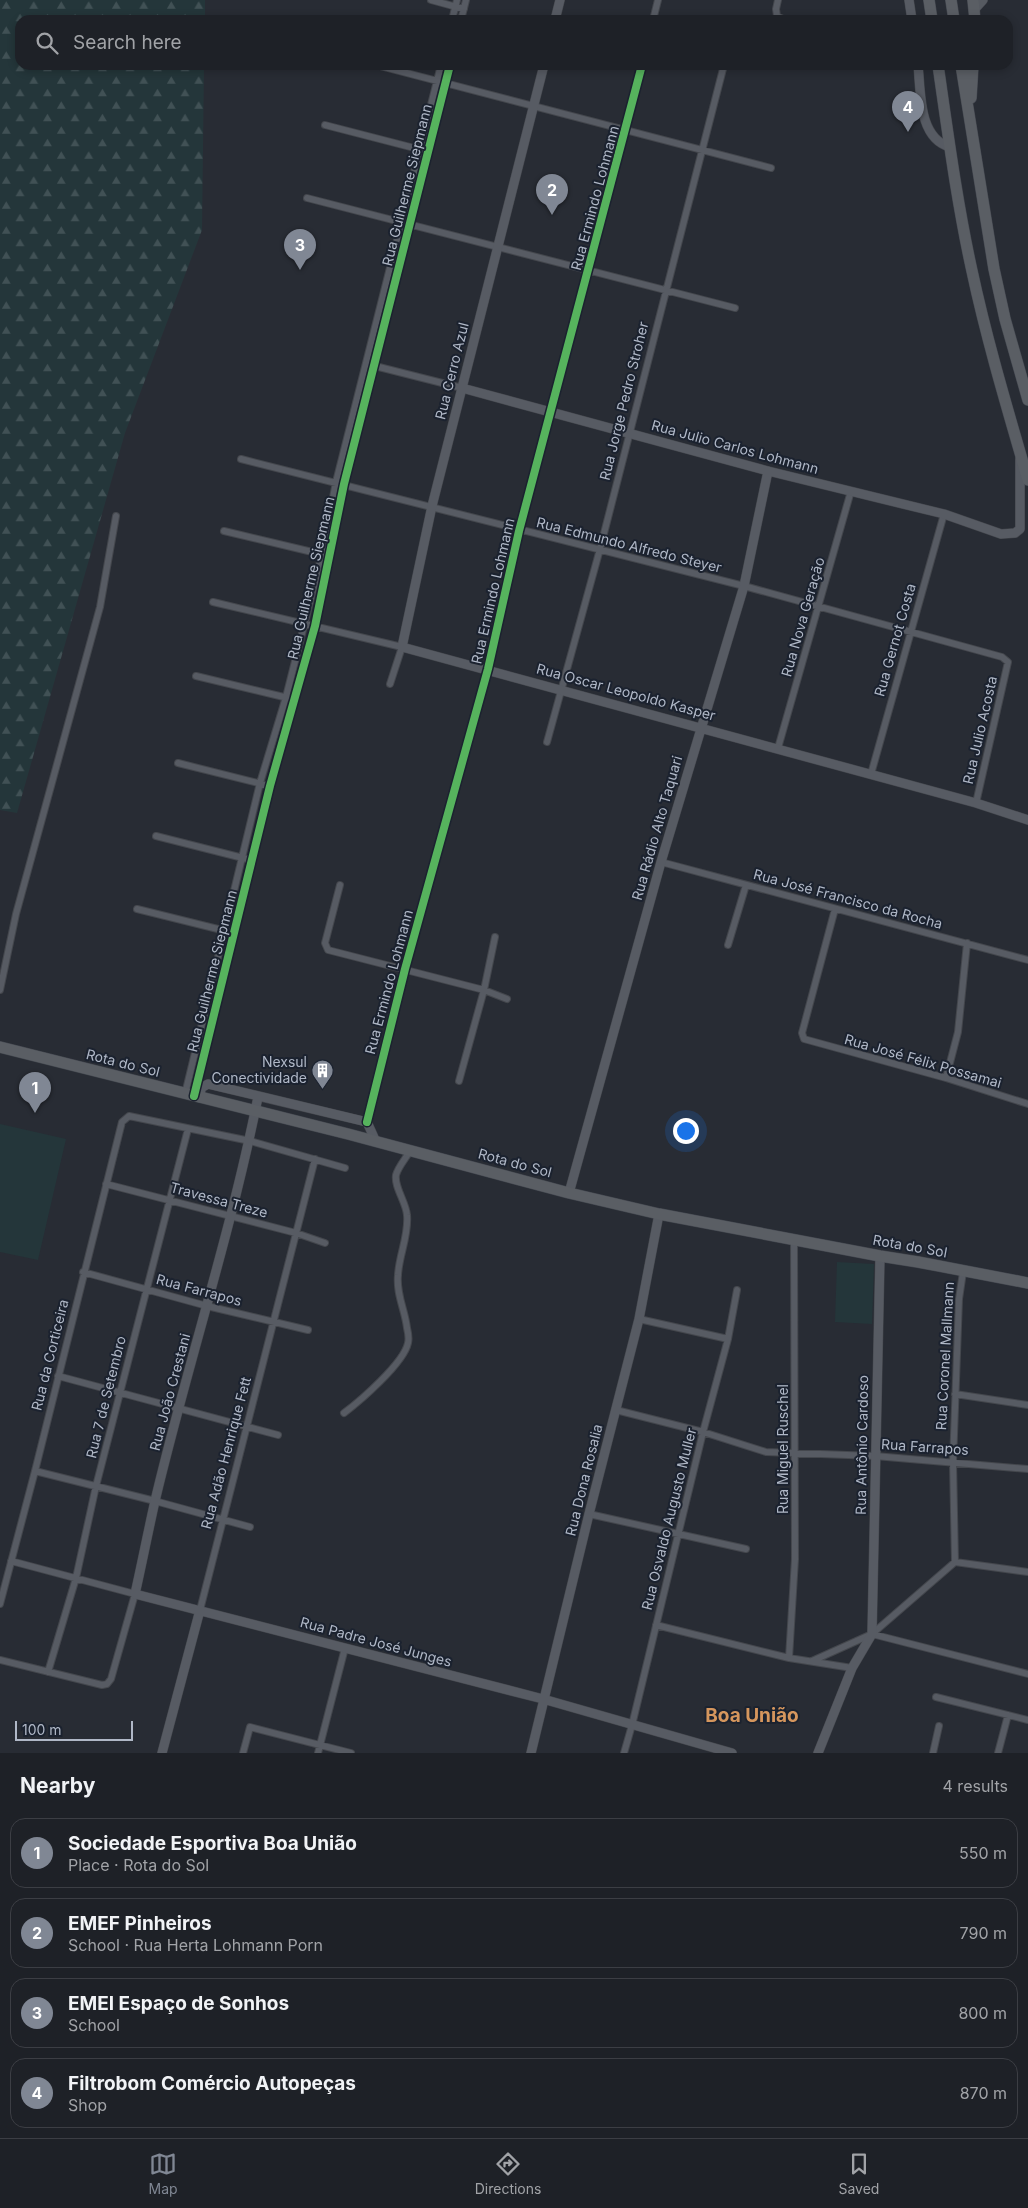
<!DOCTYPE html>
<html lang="en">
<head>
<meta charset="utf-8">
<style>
  :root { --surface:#1e2127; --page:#26292f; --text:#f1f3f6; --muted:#a1a3a7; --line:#3c3e44; --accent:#808794 }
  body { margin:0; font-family:Inter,sans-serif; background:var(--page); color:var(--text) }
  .scale { position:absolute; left:15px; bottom:12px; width:118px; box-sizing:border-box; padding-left:5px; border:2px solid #b0b8c7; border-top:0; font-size:14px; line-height:18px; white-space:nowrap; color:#b0b8c7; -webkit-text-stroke:4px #1b222f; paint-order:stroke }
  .you { position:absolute; left:685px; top:1130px; width:18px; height:18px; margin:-12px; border:4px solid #fff; border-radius:50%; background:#1a73e8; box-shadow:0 0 0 8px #1a73e833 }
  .badge { display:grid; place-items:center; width:32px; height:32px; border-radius:50%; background:var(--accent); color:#fff; font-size:16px; font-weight:700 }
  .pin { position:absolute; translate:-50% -41px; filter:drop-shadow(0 1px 2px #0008) }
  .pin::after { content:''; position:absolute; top:26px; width:18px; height:15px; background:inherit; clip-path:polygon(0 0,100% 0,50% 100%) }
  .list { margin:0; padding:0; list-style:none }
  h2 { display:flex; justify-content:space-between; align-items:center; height:65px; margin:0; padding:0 20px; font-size:21px }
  h2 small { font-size:16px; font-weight:400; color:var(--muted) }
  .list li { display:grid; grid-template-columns:32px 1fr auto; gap:15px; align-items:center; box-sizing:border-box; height:70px; margin:0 10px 10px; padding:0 10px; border:1px solid var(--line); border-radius:15px }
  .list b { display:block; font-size:19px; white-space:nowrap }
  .list p { margin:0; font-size:16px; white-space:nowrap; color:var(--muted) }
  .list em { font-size:16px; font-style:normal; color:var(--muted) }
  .icon { flex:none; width:28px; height:28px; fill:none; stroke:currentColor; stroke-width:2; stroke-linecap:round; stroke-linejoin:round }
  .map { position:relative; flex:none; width:1028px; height:1753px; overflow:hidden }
  .search { position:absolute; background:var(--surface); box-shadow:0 2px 8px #0003; left:15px; right:15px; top:15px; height:55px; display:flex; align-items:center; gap:12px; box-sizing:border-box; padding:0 18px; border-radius:15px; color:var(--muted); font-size:19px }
  .sheet { height:385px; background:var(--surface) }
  nav { display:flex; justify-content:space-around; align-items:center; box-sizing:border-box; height:70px; border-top:1px solid var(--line); background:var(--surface); font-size:14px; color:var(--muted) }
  nav a { display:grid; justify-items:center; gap:2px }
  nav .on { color:var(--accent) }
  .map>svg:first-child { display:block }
  .grass { fill:#24363a }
  .forest { fill:url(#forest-firs) }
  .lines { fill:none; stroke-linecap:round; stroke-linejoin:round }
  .minor-casing { stroke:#44474d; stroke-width:8 }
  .tertiary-casing { stroke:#44474d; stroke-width:10 }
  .secondary-casing { stroke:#44474d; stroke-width:10 }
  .trunk-casing { stroke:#444850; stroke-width:12 }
  .minor { stroke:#575b63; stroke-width:6 }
  .tertiary { stroke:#575b63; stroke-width:9 }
  .secondary { stroke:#565a61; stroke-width:9 }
  .trunk { stroke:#5a5e64; stroke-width:11 }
  .cycleway-casing { stroke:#1b222f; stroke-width:11 }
  .cycleway { stroke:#56b35d; stroke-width:8 }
  .labels { text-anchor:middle; stroke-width:4; stroke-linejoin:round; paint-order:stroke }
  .street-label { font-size:14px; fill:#b0b8c7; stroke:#1b222f }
  .poi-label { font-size:14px; fill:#b0b8c7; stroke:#1b222f; text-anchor:end }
  .district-label { font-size:19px; font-weight:bold; fill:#d5965d; stroke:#1b222f }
</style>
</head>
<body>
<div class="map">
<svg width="1028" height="1753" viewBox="0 0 1028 1753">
  <defs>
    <pattern id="forest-firs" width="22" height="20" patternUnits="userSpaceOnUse" patternTransform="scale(1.25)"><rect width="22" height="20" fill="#24363a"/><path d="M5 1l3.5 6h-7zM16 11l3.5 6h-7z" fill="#415155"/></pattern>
  </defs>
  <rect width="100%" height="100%" fill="#282c34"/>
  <!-- grass -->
  <path class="grass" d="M0 1124 66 1139 38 1260 0 1252Z
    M837 1262 874 1264 872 1324 835 1322Z"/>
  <!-- forest -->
  <path class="forest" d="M0 0H205V20H20V65H204L202 230 125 433 17 813 0 810Z"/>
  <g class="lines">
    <defs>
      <path id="minor" d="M431 0 464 9
        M778 0 776 9 777 16 785 20
        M452 20 457 0
        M461 20 466 0
        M653 20 658 0
        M376 65 771 168
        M325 125 422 150
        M307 198 735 308
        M371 365 462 388
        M241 459 744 586 1002 657 1008 662 976 803
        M224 531 325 555
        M213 602 402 647 390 684
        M488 669 519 531 642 65
        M196 676 288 698
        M547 742 600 549 724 65
        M778 748 851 491
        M178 763 270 786
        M871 774 944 514
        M156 836 247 859
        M661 862 1028 960
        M340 885 325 943 328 950 484 990 507 999
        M137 909 234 933
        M835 909 802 1033 804 1039 946 1078 1028 1104
        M728 945 746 885
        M0 990 16 914 100 607 116 516
        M946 1078 958 1032 967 943
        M459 1081 484 990 495 937
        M185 1094 260 783 286 697 322 554 336 482 441 65
        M194 1096 270 786 315 626 344 484 450 65
        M106 1184 296 1233 325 1243
        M83 1272 207 1306 308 1330
        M639 1319 728 1339
        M58 1376 278 1435
        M955 1394 1028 1405
        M616 1410 703 1432 766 1452 875 1456 1028 1469
        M344 1413C360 1401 404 1363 408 1343 409 1339 408 1332 407 1328 405 1310 396 1294 398 1275 399 1255 409 1235 407 1215 406 1202 394 1187 396 1175 398 1167 406 1158 410 1151
        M35 1471 155 1501 250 1527
        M589 1514 746 1549
        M955 1562 953 1462 959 1299 963 1272
        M0 1604 35 1471 122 1122 129 1116 250 1141 345 1168
        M200 1610 315 1159
        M656 1625 789 1658 852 1668
        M872 1634 1028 1674
        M789 1658 795 1559 794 1239
        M0 1660 102 1685 107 1684 111 1679 135 1594 11 1561
        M812 1661 872 1634 955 1562 1028 1572
        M48 1672 76 1578 96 1486 188 1129
        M936 1697 1028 1720
        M243 1753 250 1727 351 1753
        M318 1753 345 1648
        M624 1753 632 1725 703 1432 728 1339 737 1290
        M933 1753 939 1726
        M998 1753 1008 1715"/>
      <path id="tertiary" d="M909 0 912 20
        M555 20 560 0
        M544 65 432 506 402 647 976 803 1028 820
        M918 65C921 92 918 138 950 147
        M462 388 768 471 944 514 1001 534 1015 533 1020 529V459
        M258 1097C231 1233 187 1366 155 1501 148 1532 142 1563 135 1594L543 1699 732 1753
        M200 1098 201 1088 208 1084 367 1122
        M367 1122 405 969 488 669
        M367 1122 376 1142
        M569 1193 661 862 744 586 768 471
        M162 1753 200 1610
        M531 1753 589 1514 639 1319 659 1214
        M818 1753 852 1668 872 1634 880 1256"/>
      <path id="secondary" d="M974 10 983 0"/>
      <path id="trunk" d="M929 0 932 20
        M951 0 954 20
        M973 0 975 20
        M938 65C948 134 957 203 972 271 987 341 1008 411 1028 480
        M961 65 994 269 1005 319 1028 400
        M971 98 973 65
        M0 1047 348 1134 569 1193 659 1214 880 1256 918 1262 1028 1283"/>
    </defs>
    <!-- minor casing -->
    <use href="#minor" class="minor-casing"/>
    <!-- tertiary casing -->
    <use href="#tertiary" class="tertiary-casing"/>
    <!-- secondary casing -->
    <use href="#secondary" class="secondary-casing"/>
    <!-- trunk casing -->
    <use href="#trunk" class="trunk-casing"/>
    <!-- minor -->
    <use href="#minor" class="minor"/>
    <!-- tertiary -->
    <use href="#tertiary" class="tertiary"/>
    <!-- secondary -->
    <use href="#secondary" class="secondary"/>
    <!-- trunk -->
    <use href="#trunk" class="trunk"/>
    <defs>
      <path id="cycleway" d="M194 1096 270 786 315 626 344 484 450 65
        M367 1122 405 969 488 669 519 531 642 65"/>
    </defs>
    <!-- cycleway casing -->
    <use href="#cycleway" class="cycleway-casing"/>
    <!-- cycleway -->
    <use href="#cycleway" class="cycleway"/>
  </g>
  <!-- icons -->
  <defs>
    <symbol id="building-pin" viewBox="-11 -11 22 30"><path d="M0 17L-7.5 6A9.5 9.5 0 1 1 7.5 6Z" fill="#808794" stroke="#1b222f"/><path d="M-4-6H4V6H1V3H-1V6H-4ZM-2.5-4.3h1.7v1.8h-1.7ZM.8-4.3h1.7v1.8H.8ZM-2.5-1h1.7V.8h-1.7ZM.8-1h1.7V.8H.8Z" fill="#fff"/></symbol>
  </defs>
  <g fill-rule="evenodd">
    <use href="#building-pin" x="310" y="1058" width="25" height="34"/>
  </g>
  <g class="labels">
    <!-- street labels -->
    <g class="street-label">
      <text transform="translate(407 185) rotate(-76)" y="5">Rua Guilherme Siepmann</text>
      <text transform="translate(595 198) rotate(-75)" y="5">Rua Ermindo Lohmann</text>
      <text transform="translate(452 371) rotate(-76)" y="5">Rua Cerro Azul</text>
      <text transform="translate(624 401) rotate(-76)" y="5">Rua Jorge Pedro Stroher</text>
      <text transform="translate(735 447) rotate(15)" y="5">Rua Julio Carlos Lohmann</text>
      <text transform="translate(629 545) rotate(14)" y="5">Rua Edmundo Alfredo Steyer</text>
      <text transform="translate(311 578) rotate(-77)" y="5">Rua Guilherme Siepmann</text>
      <text transform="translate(493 591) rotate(-77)" y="5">Rua Ermindo Lohmann</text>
      <text transform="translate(803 617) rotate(-74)" y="5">Rua Nova Geração</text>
      <text transform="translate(895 640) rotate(-74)" y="5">Rua Gernot Costa</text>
      <text transform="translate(626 692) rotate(15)" y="5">Rua Oscar Leopoldo Kasper</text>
      <text transform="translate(980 730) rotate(-77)" y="5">Rua Julio Acosta</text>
      <text transform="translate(657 828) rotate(-74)" y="5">Rua Rádio Alto Taquari</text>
      <text transform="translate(848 899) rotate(15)" y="5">Rua José Francisco da Rocha</text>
      <text transform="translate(212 971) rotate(-76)" y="5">Rua Guilherme Siepmann</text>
      <text transform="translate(389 982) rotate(-75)" y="5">Rua Ermindo Lohmann</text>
      <text transform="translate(923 1061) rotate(16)" y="5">Rua José Félix Possamai</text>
      <text transform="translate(123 1063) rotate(14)" y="5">Rota do Sol</text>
      <text transform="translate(515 1163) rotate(15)" y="5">Rota do Sol</text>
      <text transform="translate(219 1200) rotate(15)" y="5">Travessa Treze</text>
      <text transform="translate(910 1246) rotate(10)" y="5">Rota do Sol</text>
      <text transform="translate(199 1290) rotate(15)" y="5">Rua Farrapos</text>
      <text transform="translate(50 1355) rotate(-76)" y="5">Rua da Corticeira</text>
      <text transform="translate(945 1356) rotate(-87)" y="5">Rua Coronel Mallmann</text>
      <text transform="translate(170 1392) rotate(-75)" y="5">Rua João Crestani</text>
      <text transform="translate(106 1397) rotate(-76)" y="5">Rua 7 de Setembro</text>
      <text transform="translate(862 1445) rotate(-89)" y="5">Rua Antônio Cardoso</text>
      <text transform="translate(925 1447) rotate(4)" y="5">Rua Farrapos</text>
      <text transform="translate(783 1449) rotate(-90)" y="5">Rua Miguel Ruschel</text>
      <text transform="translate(226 1453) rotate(-75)" y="5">Rua Adão Henrique Fett</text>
      <text transform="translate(584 1480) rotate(-76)" y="5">Rua Dona Rosalia</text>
      <text transform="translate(669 1519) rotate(-76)" y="5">Rua Osvaldo Augusto Muller</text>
      <text transform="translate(376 1642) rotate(15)" y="5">Rua Padre José Junges</text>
    </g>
    <!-- poi labels -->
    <g class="poi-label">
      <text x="307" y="1067">Nexsul<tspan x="307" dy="16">Conectividade</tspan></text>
    </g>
    <!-- district labels -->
    <g class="district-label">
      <text x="752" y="1722">Boa União</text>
    </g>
  </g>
</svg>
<div class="scale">100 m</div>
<div class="you"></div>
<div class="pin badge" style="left:35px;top:1113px">1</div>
<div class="pin badge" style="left:552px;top:215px">2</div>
<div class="pin badge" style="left:300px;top:270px">3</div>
<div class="pin badge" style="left:908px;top:132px">4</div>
<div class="search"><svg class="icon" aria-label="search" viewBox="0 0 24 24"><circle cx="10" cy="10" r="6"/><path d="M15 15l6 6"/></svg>Search here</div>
</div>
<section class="sheet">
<h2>Nearby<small>4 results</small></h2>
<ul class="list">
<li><span class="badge">1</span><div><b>Sociedade Esportiva Boa União</b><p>Place · Rota do Sol</p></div><em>550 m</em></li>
<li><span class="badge">2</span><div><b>EMEF Pinheiros</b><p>School · Rua Herta Lohmann Porn</p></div><em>790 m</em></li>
<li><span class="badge">3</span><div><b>EMEI Espaço de Sonhos</b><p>School</p></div><em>800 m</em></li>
<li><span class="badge">4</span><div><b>Filtrobom Comércio Autopeças</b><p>Shop</p></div><em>870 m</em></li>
</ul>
</section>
<nav>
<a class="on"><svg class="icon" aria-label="map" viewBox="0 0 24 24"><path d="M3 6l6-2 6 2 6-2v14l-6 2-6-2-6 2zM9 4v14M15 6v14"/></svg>Map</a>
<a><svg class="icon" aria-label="directions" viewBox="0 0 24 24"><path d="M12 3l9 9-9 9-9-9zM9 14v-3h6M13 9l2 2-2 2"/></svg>Directions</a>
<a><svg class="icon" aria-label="saved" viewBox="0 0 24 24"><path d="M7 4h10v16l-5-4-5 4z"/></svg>Saved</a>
</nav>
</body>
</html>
